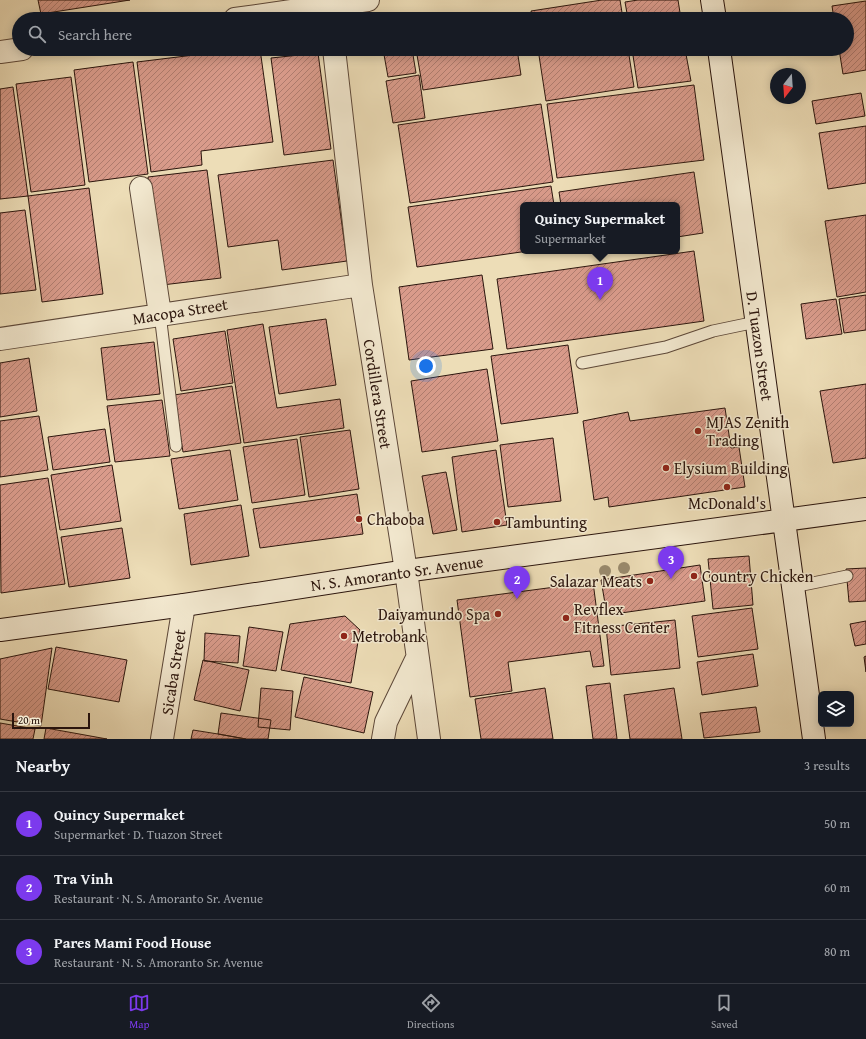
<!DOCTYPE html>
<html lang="en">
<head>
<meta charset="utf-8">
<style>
  :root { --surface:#171b24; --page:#242831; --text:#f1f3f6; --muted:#9ea1a6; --line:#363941; --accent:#7c3aed }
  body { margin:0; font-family:"Gentium Book Plus",serif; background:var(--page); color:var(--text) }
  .controls { position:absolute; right:12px; bottom:12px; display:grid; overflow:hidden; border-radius:6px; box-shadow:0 2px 10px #0003 }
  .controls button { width:36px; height:36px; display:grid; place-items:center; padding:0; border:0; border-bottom:1px solid var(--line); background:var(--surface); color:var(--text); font:20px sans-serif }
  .compass { position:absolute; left:770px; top:68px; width:36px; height:36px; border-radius:50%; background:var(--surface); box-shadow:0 2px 10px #0003; rotate:197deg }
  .scale { position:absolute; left:12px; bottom:10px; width:78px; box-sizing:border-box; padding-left:4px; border:2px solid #2b150d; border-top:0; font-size:11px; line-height:14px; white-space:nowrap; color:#2b150d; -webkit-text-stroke:3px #f3e9d0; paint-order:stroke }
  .you { position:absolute; left:426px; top:366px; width:14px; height:14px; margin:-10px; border:3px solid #fff; border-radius:50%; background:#1a73e8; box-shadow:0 0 0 6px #1a73e833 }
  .badge { display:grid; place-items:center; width:26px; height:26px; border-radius:50%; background:var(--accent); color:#fff; font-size:13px; font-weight:700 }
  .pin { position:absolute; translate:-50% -33px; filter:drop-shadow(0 1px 2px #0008) }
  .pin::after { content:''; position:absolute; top:21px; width:14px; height:12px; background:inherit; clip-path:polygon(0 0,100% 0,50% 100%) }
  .popup { position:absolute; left:520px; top:202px; width:160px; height:52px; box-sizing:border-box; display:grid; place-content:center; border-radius:6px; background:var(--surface); filter:drop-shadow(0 1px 3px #0005); font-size:13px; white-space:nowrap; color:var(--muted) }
  .popup b { font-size:15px; color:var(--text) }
  .popup::after { content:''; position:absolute; left:50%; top:100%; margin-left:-8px; border:8px solid transparent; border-top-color:var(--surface) }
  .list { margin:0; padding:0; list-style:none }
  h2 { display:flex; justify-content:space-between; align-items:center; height:52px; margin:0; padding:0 16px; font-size:17px }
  h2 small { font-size:13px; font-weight:400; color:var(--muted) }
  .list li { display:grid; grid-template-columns:26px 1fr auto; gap:12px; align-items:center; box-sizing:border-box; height:64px; padding:0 16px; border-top:1px solid var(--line) }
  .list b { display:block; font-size:15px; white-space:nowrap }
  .list p { margin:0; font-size:13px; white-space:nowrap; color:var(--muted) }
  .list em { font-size:13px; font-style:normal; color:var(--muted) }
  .icon { flex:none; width:22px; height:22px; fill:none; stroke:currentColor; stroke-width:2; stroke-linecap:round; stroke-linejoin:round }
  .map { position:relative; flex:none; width:866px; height:739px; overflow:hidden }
  .search { position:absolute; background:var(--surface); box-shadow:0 2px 10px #0003; left:12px; right:12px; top:12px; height:44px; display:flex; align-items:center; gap:10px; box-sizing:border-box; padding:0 14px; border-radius:22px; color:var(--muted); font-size:15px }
  .sheet { height:244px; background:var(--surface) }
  nav { display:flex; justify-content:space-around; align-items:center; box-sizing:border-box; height:56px; border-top:1px solid var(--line); background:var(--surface); font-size:11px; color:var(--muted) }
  nav a { display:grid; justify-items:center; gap:2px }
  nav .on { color:var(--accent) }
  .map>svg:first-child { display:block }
  .building { fill:url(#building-hatch); stroke:#2b150d }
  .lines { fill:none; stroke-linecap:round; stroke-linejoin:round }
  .lane-casing { stroke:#5c4738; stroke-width:13 }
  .street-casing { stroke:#5c4738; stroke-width:24 }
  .secondary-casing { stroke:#2b150d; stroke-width:24 }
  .lane { stroke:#f3e9d0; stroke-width:11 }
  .street { stroke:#f3e9d0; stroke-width:22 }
  .secondary { stroke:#f3e9d0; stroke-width:22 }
  .tree { fill:#9a8b6e }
  .poi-dot { fill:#8f2418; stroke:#f3e9d0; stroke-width:1.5 }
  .labels { text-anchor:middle; stroke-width:3; stroke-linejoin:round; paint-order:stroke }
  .street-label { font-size:16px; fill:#2b150d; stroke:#f3e9d0 }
  .poi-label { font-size:16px; fill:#2b150d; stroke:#f3e9d0; text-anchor:start }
</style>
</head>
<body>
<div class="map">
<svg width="866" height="739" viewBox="0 0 866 739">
  <defs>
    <pattern id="building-hatch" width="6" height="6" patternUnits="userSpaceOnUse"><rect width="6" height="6" fill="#d99b8b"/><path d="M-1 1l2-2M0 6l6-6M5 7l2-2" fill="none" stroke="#b07d70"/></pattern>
  </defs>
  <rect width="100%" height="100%" fill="#edddb7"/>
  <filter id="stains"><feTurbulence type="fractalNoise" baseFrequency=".005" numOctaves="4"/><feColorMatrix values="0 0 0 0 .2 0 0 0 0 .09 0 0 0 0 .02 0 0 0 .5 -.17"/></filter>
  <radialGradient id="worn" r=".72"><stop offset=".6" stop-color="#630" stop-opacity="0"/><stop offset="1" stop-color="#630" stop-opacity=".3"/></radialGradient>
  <!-- building -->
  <path class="building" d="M38 0H130L41 14Z
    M602 0H620L623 19H533L531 11Z
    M638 0H678L681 19H628L625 2Z
    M866 1V70L843 74 839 49H847V19H834L832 6Z
    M243 49H260L273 142 201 151 202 165 151 172 137 62Z
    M383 49H412L416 73 388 77Z
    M416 49H517L521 75 423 90Z
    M538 49H628L634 87 546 101Z
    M632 49H685L691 81 638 88Z
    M318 53 331 149 284 155 271 58Z
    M133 62 148 174 89 182 74 70Z
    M419 75 425 118 393 123 386 81Z
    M71 77 85 185 31 192 16 84Z
    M694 85 704 160 557 178 547 104Z
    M13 87 28 196 0 199V89Z
    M861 93 865 116 816 124 812 101Z
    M541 104 553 182 410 203 398 125Z
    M866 126V183L828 189 819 133Z
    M333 160 347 261 282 270 278 240 228 247 218 175Z
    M207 170 221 278 162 285 148 177Z
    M694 172 703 233 677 237V205H561L559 192Z
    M551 186 554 205H523V251H528L417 267 408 207Z
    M89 188 103 294 42 302 28 196Z
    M25 210 36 290 0 294V213Z
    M866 215V292L837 297 825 221Z
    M568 251H583L568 253Z
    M694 251 704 321 507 349 497 279Z
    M482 275 493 349 409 360 399 287Z
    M866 295V330L844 333 839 299Z
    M836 299 842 334 806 339 801 304Z
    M326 319 336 385 279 394 269 327Z
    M263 324 277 408 340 399 344 428 244 443 227 330Z
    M225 331 233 383 181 391 173 339Z
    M154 342 160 394 107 400 101 348Z
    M568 345 578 413 501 424 491 356Z
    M29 358 37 411 0 417V363Z
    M487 369 498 441 422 452 411 381Z
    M866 384V458L833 463 820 391Z
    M232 386 241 443 183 452 174 395Z
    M162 400 170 456 115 462 107 406Z
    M725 408 731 448 739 447 745 487 609 507 608 497 594 500 583 421 628 412 630 421Z
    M39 416 48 470 0 477V421Z
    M105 429 110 462 53 470 48 437Z
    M350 430 359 489 309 497 300 437Z
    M553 438 561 501 508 507 500 445Z
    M297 439 305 495 252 503 243 447Z
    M230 450 238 500 179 509 171 459Z
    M496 450 507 525 462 532 452 457Z
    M112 465 121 521 60 530 51 475Z
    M446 472 457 530 433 534 422 476Z
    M48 478 65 584 1 593 0 485Z
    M357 494 363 534 260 548 253 509Z
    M241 505 249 556 191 565 184 514Z
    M122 528 130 578 69 587 61 537Z
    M749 556 753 605 713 609 708 559Z
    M700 565 705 601 607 615 601 580Z
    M866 568V601L849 602 846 569Z
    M593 582 604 666 593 667 590 651 508 662 512 691 470 697 457 600Z
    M752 608 758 649 698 657 692 616Z
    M345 616 360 630 351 683 281 670 290 624Z
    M675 620 680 668 611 675 606 627Z
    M866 621V644L855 646 850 624Z
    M249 627 283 632 276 671 243 666Z
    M205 633 240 636 238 663 204 661Z
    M56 647 127 660 119 702 48 689Z
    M52 648 41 726 0 719V659Z
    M753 654 758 686 702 695 697 662Z
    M866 656V672L864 657Z
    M203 660 249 670 240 711 194 700Z
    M304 677 373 692 364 733 295 717Z
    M610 683 617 739H593L586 686Z
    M261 688 293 691 290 730 258 727Z
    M545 688 553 739H481L475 699Z
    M674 688 682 739H630L624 695Z
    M756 707 760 732 704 738 700 713Z
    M221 713 271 720 268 739H246L218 734Z
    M0 723 35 729 33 739H0Z
    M46 728 107 739H44Z
    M193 730 218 734 246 739H191Z"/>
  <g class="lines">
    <defs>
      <path id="lane" d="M160 314 176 446
        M582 363 666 347 713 331 756 322
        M793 587 847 576"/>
      <path id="street" d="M235 19 368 0
        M334 49 361 285 406 571 429 739
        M0 52 22 49
        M141 188 160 314
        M0 339 361 285
        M162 739 184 605
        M383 739 386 722 417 658"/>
      <path id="secondary" d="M712 0 715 19
        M719 49 814 739
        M0 630 184 605 406 571 866 509"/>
    </defs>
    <!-- lane casing -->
    <use href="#lane" class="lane-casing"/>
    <!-- street casing -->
    <use href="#street" class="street-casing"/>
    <!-- secondary casing -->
    <use href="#secondary" class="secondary-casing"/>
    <!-- lane -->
    <use href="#lane" class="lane"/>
    <!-- street -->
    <use href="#street" class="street"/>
    <!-- secondary -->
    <use href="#secondary" class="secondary"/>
  </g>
  <!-- trees -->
  <g class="tree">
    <circle cx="624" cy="568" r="6"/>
    <circle cx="605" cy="571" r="6"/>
  </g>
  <!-- markers -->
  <g class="poi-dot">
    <circle cx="698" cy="431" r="4"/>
    <circle cx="666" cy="468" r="4"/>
    <circle cx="727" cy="487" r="4"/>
    <circle cx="359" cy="519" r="4"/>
    <circle cx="497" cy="522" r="4"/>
    <circle cx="694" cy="576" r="4"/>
    <circle cx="650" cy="581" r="4"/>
    <circle cx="498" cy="614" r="4"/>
    <circle cx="566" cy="618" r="4"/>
    <circle cx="344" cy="636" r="4"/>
  </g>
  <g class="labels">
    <!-- street labels -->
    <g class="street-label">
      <text transform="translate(180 311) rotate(-9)" y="6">Macopa Street</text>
      <text transform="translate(760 346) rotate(82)" y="6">D. Tuazon Street</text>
      <text transform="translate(378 394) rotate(81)" y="6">Cordillera Street</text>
      <text transform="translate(397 573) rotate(-8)" y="6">N. S. Amoranto Sr. Avenue</text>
      <text transform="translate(173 672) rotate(-81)" y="6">Sicaba Street</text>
    </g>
    <!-- poi labels -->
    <g class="poi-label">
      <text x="706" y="428">MJAS Zenith<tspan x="706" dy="18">Trading</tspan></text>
      <text x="674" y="474">Elysium Building</text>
      <text x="727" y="509" text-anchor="middle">McDonald's</text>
      <text x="367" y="525">Chaboba</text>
      <text x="505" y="528">Tambunting</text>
      <text x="702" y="582">Country Chicken</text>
      <text x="642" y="587" text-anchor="end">Salazar Meats</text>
      <text x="574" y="615">Revflex<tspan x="574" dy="18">Fitness Center</tspan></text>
      <text x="490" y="620" text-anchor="end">Daiyamundo Spa</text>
      <text x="352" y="642">Metrobank</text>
    </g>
  </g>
  <rect width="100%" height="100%" filter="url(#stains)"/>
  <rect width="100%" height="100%" fill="url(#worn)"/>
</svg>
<div class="controls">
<button><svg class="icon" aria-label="layers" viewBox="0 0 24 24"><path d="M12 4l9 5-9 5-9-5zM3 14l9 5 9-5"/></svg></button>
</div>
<svg class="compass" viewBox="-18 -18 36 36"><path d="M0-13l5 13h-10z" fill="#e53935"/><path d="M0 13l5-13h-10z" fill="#9ea1a6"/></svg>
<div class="scale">20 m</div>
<div class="you"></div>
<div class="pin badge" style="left:600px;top:300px">1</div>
<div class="popup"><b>Quincy Supermaket</b>Supermarket</div>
<div class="pin badge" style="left:517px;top:599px">2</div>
<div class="pin badge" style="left:671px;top:579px">3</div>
<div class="search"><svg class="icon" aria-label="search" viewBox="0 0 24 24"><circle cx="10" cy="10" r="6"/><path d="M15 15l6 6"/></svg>Search here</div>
</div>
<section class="sheet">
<h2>Nearby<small>3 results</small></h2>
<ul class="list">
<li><span class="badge">1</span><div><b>Quincy Supermaket</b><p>Supermarket · D. Tuazon Street</p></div><em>50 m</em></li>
<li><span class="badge">2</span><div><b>Tra Vinh</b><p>Restaurant · N. S. Amoranto Sr. Avenue</p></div><em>60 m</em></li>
<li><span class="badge">3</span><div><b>Pares Mami Food House</b><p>Restaurant · N. S. Amoranto Sr. Avenue</p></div><em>80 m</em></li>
</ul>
</section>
<nav>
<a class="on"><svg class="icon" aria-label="map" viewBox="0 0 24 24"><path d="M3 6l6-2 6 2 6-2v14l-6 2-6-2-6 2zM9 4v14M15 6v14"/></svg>Map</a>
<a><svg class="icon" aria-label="directions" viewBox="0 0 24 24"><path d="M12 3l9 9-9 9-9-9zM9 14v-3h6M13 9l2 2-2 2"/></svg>Directions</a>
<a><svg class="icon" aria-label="saved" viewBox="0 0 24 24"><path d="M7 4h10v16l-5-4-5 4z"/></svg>Saved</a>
</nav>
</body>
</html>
